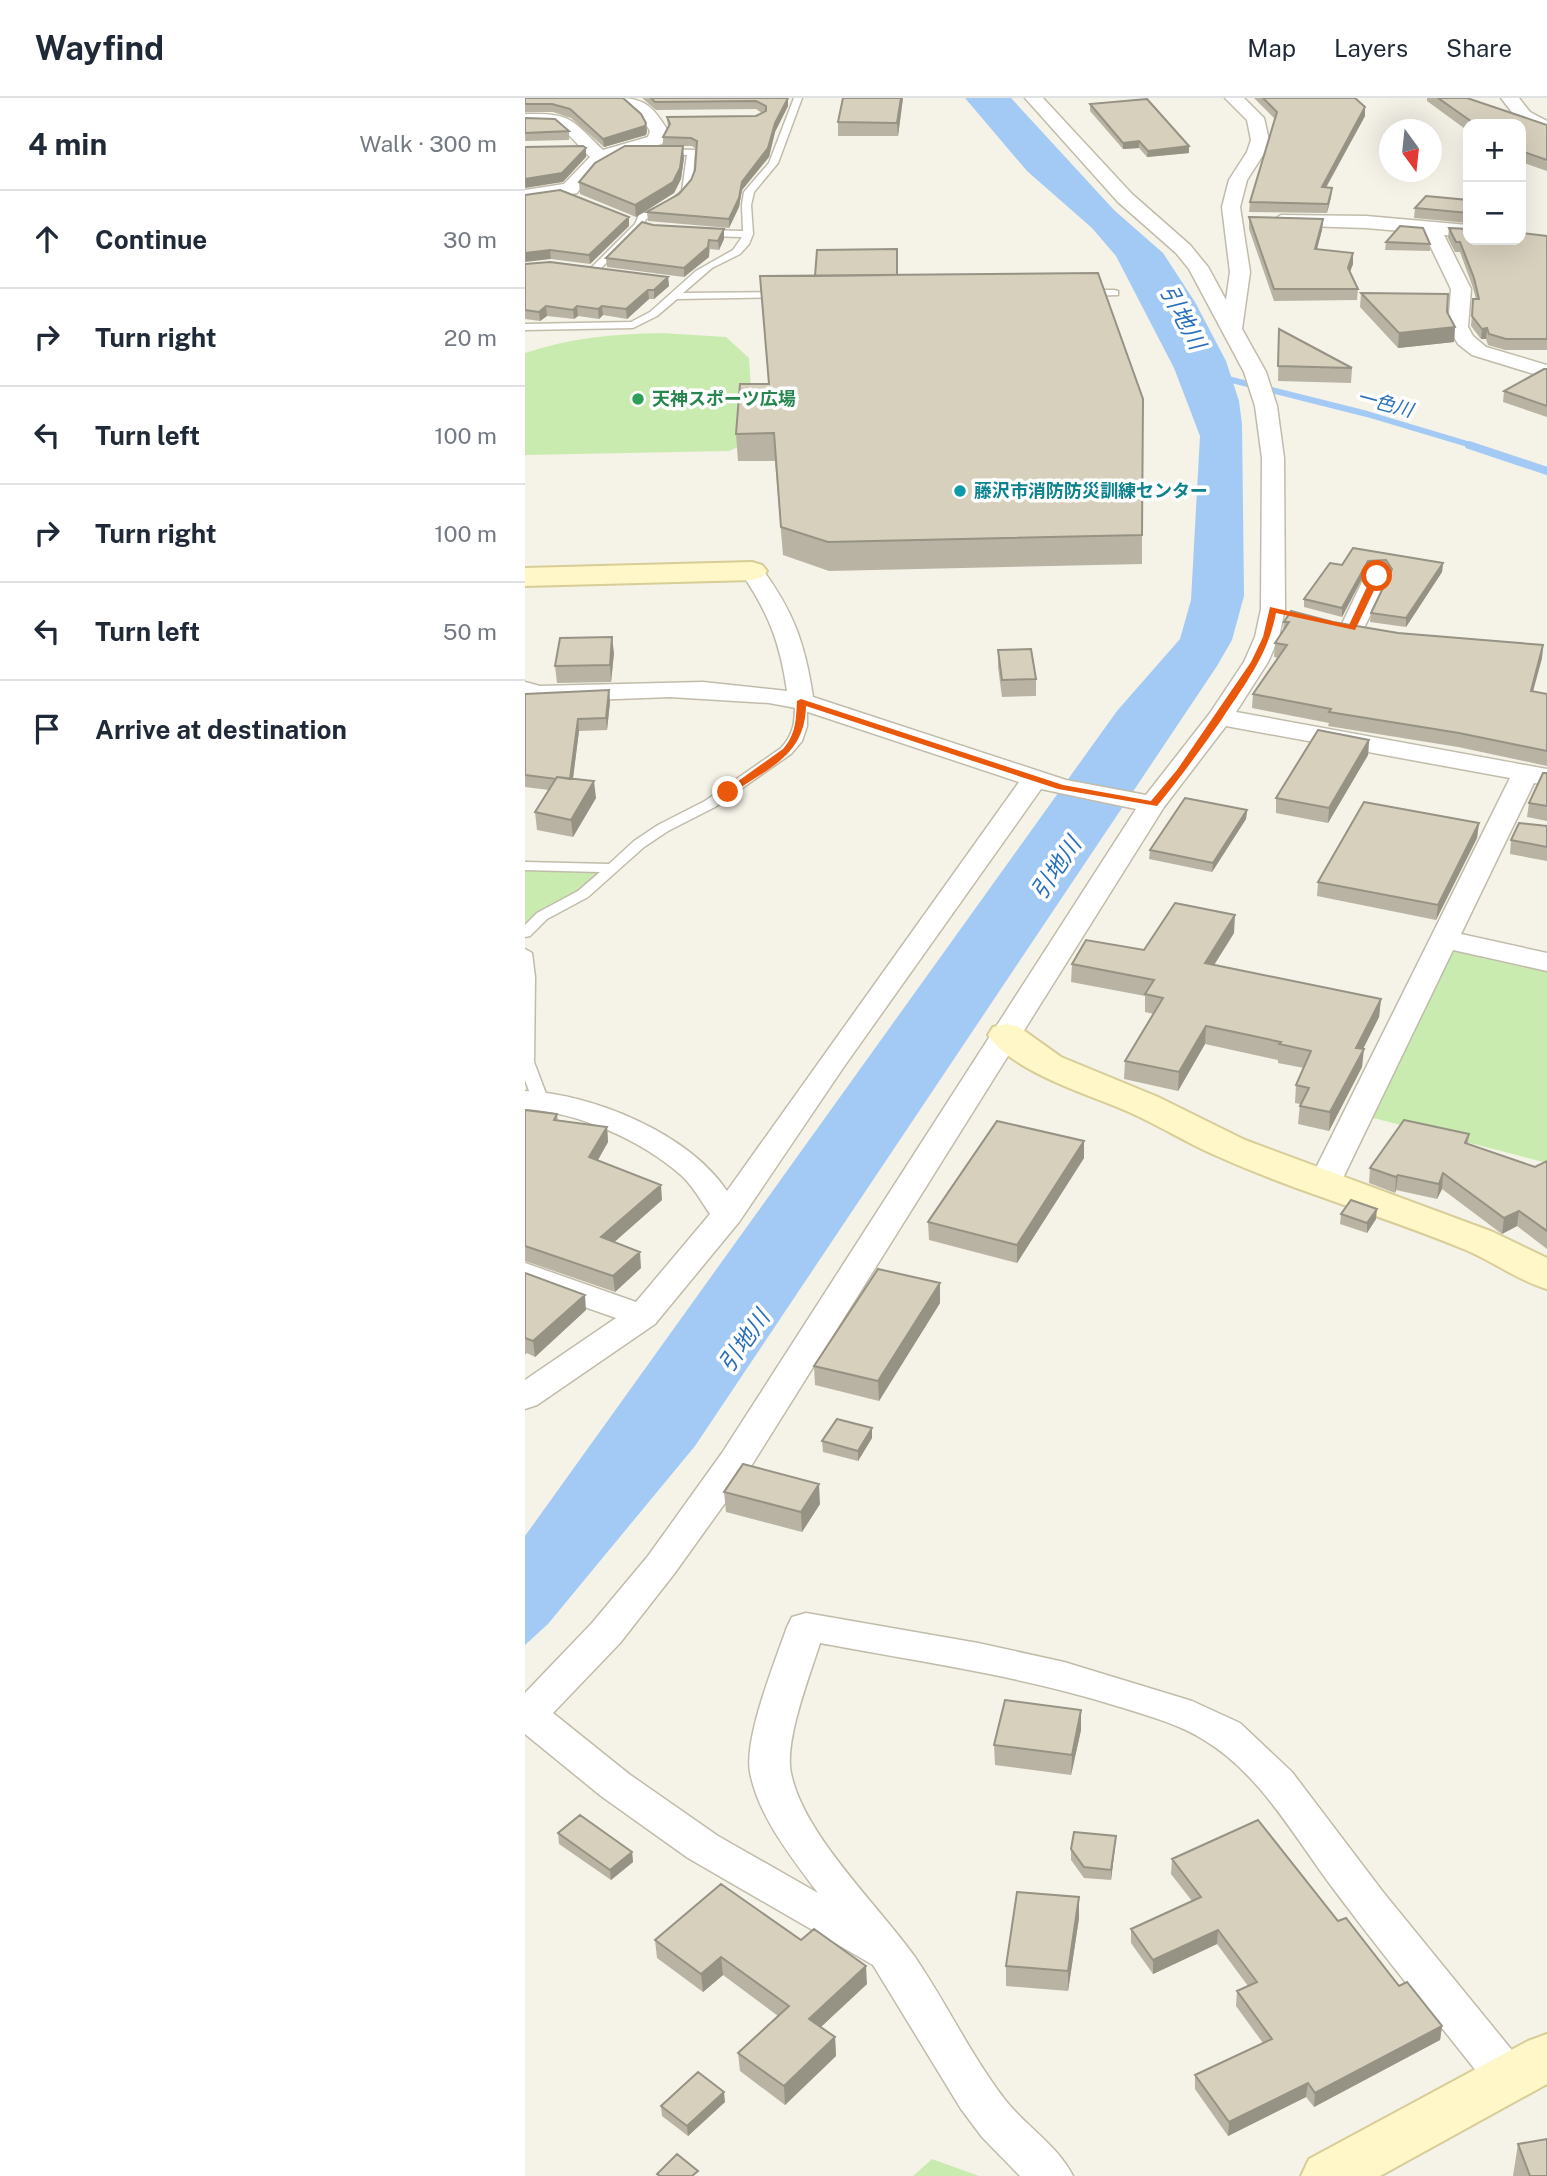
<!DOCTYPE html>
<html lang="en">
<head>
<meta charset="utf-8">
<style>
  :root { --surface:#fff; --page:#f6f6f7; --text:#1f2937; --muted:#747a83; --line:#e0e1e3 }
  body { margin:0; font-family:"Public Sans","Noto Sans JP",sans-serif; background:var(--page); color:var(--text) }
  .controls { position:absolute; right:21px; top:21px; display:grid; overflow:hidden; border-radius:14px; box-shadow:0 7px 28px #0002 }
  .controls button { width:63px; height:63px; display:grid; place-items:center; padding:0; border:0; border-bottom:2px solid var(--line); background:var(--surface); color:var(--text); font:35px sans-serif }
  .compass { position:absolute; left:854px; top:21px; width:63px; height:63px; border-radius:50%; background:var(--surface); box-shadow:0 7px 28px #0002; rotate:165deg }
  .stop { position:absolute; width:21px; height:21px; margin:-16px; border:5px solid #ea580c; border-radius:50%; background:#fff }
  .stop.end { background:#ea580c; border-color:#fff; box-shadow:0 2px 7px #0008 }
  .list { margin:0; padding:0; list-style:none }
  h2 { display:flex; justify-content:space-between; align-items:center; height:91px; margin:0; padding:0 28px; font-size:30px }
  h2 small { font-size:23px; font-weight:400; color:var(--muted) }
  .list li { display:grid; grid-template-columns:46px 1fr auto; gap:21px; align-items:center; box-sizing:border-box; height:98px; padding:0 28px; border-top:2px solid var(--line) }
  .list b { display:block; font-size:26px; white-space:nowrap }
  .list em { font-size:23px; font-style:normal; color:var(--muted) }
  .icon { flex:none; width:38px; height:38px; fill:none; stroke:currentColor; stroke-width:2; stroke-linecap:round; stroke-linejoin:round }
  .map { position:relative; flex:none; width:1022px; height:2078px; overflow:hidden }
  header { display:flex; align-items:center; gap:42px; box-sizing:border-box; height:98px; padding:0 35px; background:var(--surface); border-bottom:2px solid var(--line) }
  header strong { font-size:33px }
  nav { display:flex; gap:38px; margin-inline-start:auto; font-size:24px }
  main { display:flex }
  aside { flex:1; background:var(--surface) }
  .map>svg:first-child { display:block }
  .green { fill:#caebaf }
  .water { fill:#a2caf5 }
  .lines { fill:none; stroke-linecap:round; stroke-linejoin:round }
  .stream-far1 { stroke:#a2caf5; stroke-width:6 }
  .stream { stroke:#a2caf5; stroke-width:8 }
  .lane-casing { stroke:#c1bcaa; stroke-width:3 }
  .street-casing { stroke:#c1bcaa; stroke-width:3 }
  .secondary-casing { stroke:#d8cd96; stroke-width:4 }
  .lane { fill:#fff; fill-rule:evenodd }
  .street { fill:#fff; fill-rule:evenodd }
  .secondary { fill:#fff7c8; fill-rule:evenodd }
  .wall { fill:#b9b3a3 }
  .shaded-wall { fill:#969284 }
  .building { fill:#d7d0bd; stroke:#969284; stroke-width:2 }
  .route { fill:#ea580c }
  .leisure-dot { fill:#2e9e5b; stroke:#fff; stroke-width:2.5 }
  .culture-dot { fill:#0f9aa8; stroke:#fff; stroke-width:2.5 }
  .labels { text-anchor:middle; stroke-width:7; stroke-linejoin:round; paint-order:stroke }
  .far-leisure-label { font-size:18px; font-weight:bold; fill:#27864d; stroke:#fff; text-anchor:start }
  .far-culture-label { font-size:18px; font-weight:bold; fill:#0d838f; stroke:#fff; text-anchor:start }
  .far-water-label { font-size:19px; font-style:italic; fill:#286fbc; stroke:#fff }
  .water-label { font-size:23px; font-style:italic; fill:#286fbc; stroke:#fff }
</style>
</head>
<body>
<header>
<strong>Wayfind</strong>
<nav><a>Map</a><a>Layers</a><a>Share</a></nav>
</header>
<main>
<aside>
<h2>4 min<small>Walk · 300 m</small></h2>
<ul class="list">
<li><svg class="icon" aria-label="ahead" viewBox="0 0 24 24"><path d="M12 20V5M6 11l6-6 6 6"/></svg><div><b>Continue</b></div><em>30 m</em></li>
<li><svg class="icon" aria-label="right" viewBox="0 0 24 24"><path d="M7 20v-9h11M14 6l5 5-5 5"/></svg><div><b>Turn right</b></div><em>20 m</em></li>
<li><svg class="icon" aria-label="left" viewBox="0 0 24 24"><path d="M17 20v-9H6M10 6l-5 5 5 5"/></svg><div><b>Turn left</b></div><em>100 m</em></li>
<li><svg class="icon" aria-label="right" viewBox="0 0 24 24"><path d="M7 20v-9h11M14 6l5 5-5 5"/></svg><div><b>Turn right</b></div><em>100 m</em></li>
<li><svg class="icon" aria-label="left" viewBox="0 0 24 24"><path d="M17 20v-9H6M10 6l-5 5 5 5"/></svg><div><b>Turn left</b></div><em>50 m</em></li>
<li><svg class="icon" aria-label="arrive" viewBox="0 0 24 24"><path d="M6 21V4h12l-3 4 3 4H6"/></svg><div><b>Arrive at destination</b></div></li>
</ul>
</aside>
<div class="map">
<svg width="1022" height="2078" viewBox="0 0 1022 2078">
  <rect width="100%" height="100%" fill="#f5f2e8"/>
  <!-- green -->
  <path class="green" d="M136 235 201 239 224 260 229 342 204 353 0 357V255C44 240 89 236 136 235Z
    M0 768 89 770 0 835Z
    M919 841 1022 864V1065L833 1016Z
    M407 2061 454 2078H388Z"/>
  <!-- water -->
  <path class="water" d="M440 0H486L589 112 638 155 670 204 701 263 714 303 717 326 719 498 707 542 692 568 170 1348 23 1526 0 1547V1438L592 613 655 541 666 502 675 338 649 270 591 158 567 130 502 73Z"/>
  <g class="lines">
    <!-- stream-far1 -->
    <path class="stream-far1" d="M695 279 842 316 949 348"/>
    <!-- stream -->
    <path class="stream" d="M944 347 1022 373"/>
    <defs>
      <path id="lane" d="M269 0H277L253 65 229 94 226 107 228 136 224 146 215 156 187 170 158 195 258 194 262 195V199L152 201 132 218 108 230 0 232V226L106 224 125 214 171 173 208 152 217 139 180 138 175 135 180 132 218 133 217 107 219 94 244 65Z
        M135 51 170 52 167 94 151 107 121 121 118 129 70 176H64V172L110 126 114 117 145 103 157 93 162 57 138 56 135 55Z
        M589 192 593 193V197L560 198 555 195 560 192Z
        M276 599 282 603V628L277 643 266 656 190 709 143 733 119 749 63 799 22 821 5 838 0 839V827L12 815 53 793 75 774 0 772V764L84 766 109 743 133 727 180 703 256 650C270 635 270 622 270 603Z
        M0 851 7 855 10 879 9 964 23 1001 15 1006 7 1001 0 982Z"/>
      <path id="street" d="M93 0C121 0 129 10 143 33L137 46C99 56 75 61 52 95L0 104V92L39 86 65 59C37 31 42 26 0 26V16C47 15 46 21 78 52L123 39 125 33 119 23Z
        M500 0H518L607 96 665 147 683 169 701 202 705 174 697 109 704 82 722 54 726 42 722 22 700 0H719L739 20 744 42 740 54 722 82 715 109 725 174 717 231 741 274 752 308 759 360 760 511 754 539 743 564 711 614 1022 671V687L1009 685 936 836 1022 855V873L928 852 816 1084 811 1091 800 1094 789 1091 784 1084 985 680 701 628 639 709 223 1373 149 1476 95 1545 28 1615 104 1676 193 1738 293 1795C267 1760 233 1718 225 1674 219 1639 250 1564 262 1529L267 1519 281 1515 453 1545 539 1564 667 1603 715 1625 767 1674 858 1794 999 1967 1005 1980 999 1993 983 1999 967 1993C915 1927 861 1861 810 1793 771 1742 736 1676 679 1642 654 1626 624 1618 595 1609 498 1578 396 1564 295 1545 285 1577 259 1643 266 1675 278 1736 353 1807 390 1859 422 1906 446 1958 481 2003 502 2029 533 2048 548 2078H495L457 2039 436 2011 348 1867 163 1760 76 1698 0 1636V1595L67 1525 123 1458 197 1355 611 711 516 691 318 970 214 1124 130 1226 12 1307 0 1311V1282L91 1220 0 1188V1165L111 1204 185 1116C176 1103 168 1088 156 1077 116 1042 53 1014 0 1011V993C68 996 163 1035 202 1093L494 684 271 610 244 605 145 599 13 604 0 600V584L15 588 178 584 262 593C255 543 243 514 215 473L219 468H235C268 512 280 545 288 599L541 682 621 697 685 615 719 564 730 539 736 511 737 360 730 308 719 274 664 171 651 155 593 104Z
        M976 0H994L1005 14 1022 23V35L993 22Z
        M756 117 841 118 943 127V139L919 137 946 191 943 229 948 238 961 249 1022 267V280L947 257 933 246 923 229 926 191 899 135 841 130 749 127 747 123Z
        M852 471 860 473 864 478 839 530 836 535 827 537 818 535 815 530 840 478 844 473Z"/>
      <path id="secondary" d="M227 464 237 467 242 473 237 479 227 482 0 488V470Z
        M481 926 494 929 536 959 633 999 720 1042 968 1134 1022 1160V1191C996 1184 967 1163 941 1152 859 1118 772 1094 692 1058 662 1045 635 1028 606 1015 564 996 490 976 463 937L468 929Z
        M1022 1936V1986L855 2078H776L784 2061 1003 1943Z"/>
    </defs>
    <!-- lane casing -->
    <use href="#lane" class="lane-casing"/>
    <!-- street casing -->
    <use href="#street" class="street-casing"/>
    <!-- secondary casing -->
    <use href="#secondary" class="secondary-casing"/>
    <!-- lane -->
    <use href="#lane" class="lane"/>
    <!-- street -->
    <use href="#street" class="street"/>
    <!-- secondary -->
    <use href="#secondary" class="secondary"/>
  </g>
  <!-- wall -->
  <path class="wall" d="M0 0H98L122 33 121 37 79 49 46 20 28 14H0Z
    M117 0H263V8L250 34 244 59 217 92 214 109 204 130 123 123 122 114 154 96 166 82 170 72 171 51 167 48H138V39L143 29 142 19 231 18 237 15 231 11 131 12Z
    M318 0H378L373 38H313V24Z
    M729 0H830L840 9V18L801 90H807L806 99 802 115 724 114 725 104 750 21Z
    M902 0H942L1022 27V73L996 64V26H943V33L902 3Z
    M565 6 664 55 622 59 614 50 598 51 565 13Z
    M0 20 44 33V42L0 43Z
    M159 60 156 81 149 95 111 119 55 96 54 84Z
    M0 97 104 128 65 166 26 161Z
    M943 102V125L889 120 890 110Z
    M724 119 798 121 797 132 792 151 828 155V166L825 174 833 191 832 202 749 203 724 131Z
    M128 127 199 141 194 152 185 151 184 159 159 179 82 169 81 160Z
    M924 130 1022 138V252H980L963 247 961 241H956L946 228 948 201H951L948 190 935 154H930L923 140Z
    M861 144 905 146V153L860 152Z
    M0 166 143 179 144 188 129 201H124L102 221 78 217 74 221 53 218 49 221 22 218 15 223 0 221Z
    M372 177 617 437V466L304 473 258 457 250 363H213L211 336 244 286 235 178Z
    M836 195 930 229 929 244 873 250 835 209Z
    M754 231 827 270 826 285 753 283Z
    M1022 271V319L978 304 979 293Z
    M828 450 918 465 917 474 881 529 845 524 846 515 864 476 860 470 842 471 817 519 779 509V501L817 467Z
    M759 524H808L873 535 1018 547 1017 560 1008 594 1022 596V668L933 649 803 628 804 625 727 610 728 596 754 560 749 559 750 545 758 532Z
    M473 552 511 581V598L477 599 473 569Z
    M89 555 86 584 32 585 30 568Z
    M0 596 85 604 82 632 54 633 48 681 71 700 48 739 12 732 10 714 24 692 0 689Z
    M844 642 843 657 803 725 751 715V700Z
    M1022 675V723L1002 719 1004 705Z
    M722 712 721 721 687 774 624 761 625 752Z
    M954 725 952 740 911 822 792 798 793 784Z
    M1022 728V763L985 756 986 742Z
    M709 835 689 867 856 901 854 919 838 951 837 969 804 1033 773 1026 775 1006 770 1005 771 987 779 970 753 965V962L680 946 653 993 599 981 600 963 629 916 620 914V898L546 884 547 866Z
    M0 1012 32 1016 33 1022 82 1029 83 1044 73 1062 137 1102 89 1144 116 1170 90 1194 0 1163Z
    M944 1036 943 1046 1010 1069 1022 1063V1151L992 1128 977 1136 917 1091 912 1101 871 1092 870 1095 844 1085 845 1070Z
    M559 1043V1060L492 1165 404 1142 403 1124Z
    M816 1116 851 1121 842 1135 815 1126Z
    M0 1175 61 1212 10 1259 2 1255 0 1257Z
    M415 1205 354 1303 290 1287 289 1268Z
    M347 1330V1340L333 1363 298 1354 297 1343Z
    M199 1394 295 1406 277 1434 201 1414Z
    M556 1612V1632L546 1677 470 1667 469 1647Z
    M33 1735 107 1754 108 1764 86 1782 34 1746Z
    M590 1749 586 1782 559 1780 546 1762V1751Z
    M647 1761 813 1823 874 1888 917 1928 915 1942 789 2009 781 1999 703 2038 670 1991V1977L738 1945 711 1908 712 1893 723 1888 692 1846 628 1876 606 1845V1831L667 1803 646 1776Z
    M554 1799V1820L543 1893 481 1888V1868Z
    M130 1842H276L342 1886 296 1929 310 1939 311 1958 260 2007 215 1973 213 1955 253 1918 198 1877 178 1894 132 1860Z
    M200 2004 163 2038 137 2018 136 2008Z
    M993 2046 1022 2078H988Z"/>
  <!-- shaded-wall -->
  <path class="shaded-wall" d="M263 0V8L250 34 244 59 217 92 214 109 204 130V121L217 84 250 25Z
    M376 0H378L373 38 372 25Z
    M840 9V18L796 98 797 89Z
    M121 25 122 33 121 37 79 49 78 41Z
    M614 43V50L598 51V45Z
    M158 48 159 60 156 81 149 95 111 119 110 107Z
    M664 48V55L622 59 623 53Z
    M61 50V59L38 84 0 90V81Z
    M807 90 806 99 802 115 803 106Z
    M104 119V128L65 166 64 157Z
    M798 121 797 132 789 162 790 151Z
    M199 131V141L194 152 193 143Z
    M184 142V159L159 179V170Z
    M25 152 26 161 0 164V155Z
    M828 155V166L822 181 823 170Z
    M143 179 144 188 129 201V192Z
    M123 192 124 201 102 221 101 211Z
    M21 208 22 218 15 223 14 214Z
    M52 208 53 218 49 221 48 212Z
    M77 208 78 217 74 221 73 211Z
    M930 229 929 244 873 250 874 235Z
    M962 230 961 241H956L957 231Z
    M843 463 842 471 817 519V510Z
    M918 465 917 474 881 529V520Z
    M87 539 89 555 86 584 85 567Z
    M1018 547 1017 560 1004 607 1006 593Z
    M84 592 85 604 82 632 81 620Z
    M53 621 54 633 46 695 45 683Z
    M844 642 843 657 803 725 804 710Z
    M69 683 71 700 48 739 46 722Z
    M722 712 721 721 687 774 688 765Z
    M954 725 952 740 911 822 913 807Z
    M710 817 709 835 679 883 680 865Z
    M856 901 854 919 830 967 839 951 837 969 804 1033 805 1014 831 950Z
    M681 928 680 946 653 993 654 974Z
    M82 1029 83 1044 66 1074 64 1059Z
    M559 1043V1060L492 1165V1147Z
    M918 1075 917 1091 912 1101 914 1086Z
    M873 1077 871 1092 870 1095 871 1079Z
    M136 1087 137 1102 77 1155 76 1139Z
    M852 1111 851 1121 842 1135V1125Z
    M994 1113 992 1128 977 1136 979 1120Z
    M115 1154 116 1170 90 1194 88 1178Z
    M415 1185V1205L354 1303 353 1283Z
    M60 1197 61 1212 10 1259 8 1243Z
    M347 1330V1340L333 1363V1353Z
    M294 1386 295 1406 277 1434 276 1414Z
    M556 1612V1632L546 1677 547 1657Z
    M591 1738 590 1749 586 1782V1772Z
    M107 1754 108 1764 86 1782 85 1772Z
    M554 1799V1820L543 1893V1873Z
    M693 1832 692 1846 628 1876V1862Z
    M196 1859 198 1877 178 1894 176 1876Z
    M341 1868 342 1886 285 1939 284 1921Z
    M917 1928 915 1942 789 2009 790 1995Z
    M310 1939 311 1958 260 2007 259 1988Z
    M783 1985 781 1999 703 2038 704 2024Z
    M199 1994 200 2004 163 2038 162 2028Z"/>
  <!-- building -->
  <path class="building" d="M0 0H98L116 16 121 25 120 28 78 41 45 11 27 6H0Z
    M126 0H263L250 25 243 50 217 84 214 100 204 121 122 114 154 96 166 82 170 72 172 43 166 40 138 39 145 26 142 19 231 18 241 13V8L231 3 130 4Z
    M318 0H376L372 25 313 24Z
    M738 0H830L840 9 797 89 807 90 803 106 725 104 752 14Z
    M913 0H942L1022 27V62L996 53V26H950Z
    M622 1 664 48 623 53 614 43 598 45 565 6Z
    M0 20 30 21 44 33 0 35Z
    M58 48 61 50 37 75 0 81V49Z
    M100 48H158L155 70 148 84 110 107 54 84 70 65Z
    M35 92 104 119 64 157 25 152 0 155V97Z
    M901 98 943 102V115L890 110Z
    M996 108H999L996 124Z
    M724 119 798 121 790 151 828 155 823 170 833 191H749Z
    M117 124 128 127 199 131 193 143 184 142 183 149 159 170 81 160Z
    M875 128 898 130 905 146 861 144Z
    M924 130 943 131V142H996V135L1022 138V241H981L964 236 962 230 957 231 947 218 948 201H954L949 180 935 144H931Z
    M372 151V177L290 178 292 152Z
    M25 164 143 179 129 192H123L101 211 77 208 73 211 52 208 48 212 21 208 14 214 0 212V166Z
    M573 175 618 301 617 437 303 444 256 429 249 335 211 336 215 286H244L235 178Z
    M836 195 923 196 922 214 930 229 874 235Z
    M754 231 827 270 753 268Z
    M1019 271H1022V308L979 293Z
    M828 450 918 465 881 520 846 515 867 471 861 462 843 463 817 510 779 501 805 465 817 467Z
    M766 513 808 524 873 535 1018 547 1006 593 1022 596V653L934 635 804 614 806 611 728 596 762 547 750 545 764 524H759Z
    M87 539 85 567 30 568 35 540Z
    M506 551 511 581 477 582 473 552Z
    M84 592 81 620 53 621 45 681 32 679 31 681 0 677V596Z
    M793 632 844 642 804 710 751 700Z
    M1018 675H1022V708L1004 705Z
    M32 679 69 683 46 722 10 714Z
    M660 700 722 712 688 765 625 752Z
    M839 704 954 725 913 807 793 784Z
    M994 725 1022 728V749L986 742Z
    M650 805 710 817 680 865 856 901 831 950 839 951 805 1014 775 1008 784 990 771 987 786 953 754 946 756 944 681 928 654 974 600 963 638 900 620 896 629 882 547 866 561 842 619 852Z
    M0 1012 32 1016 29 1022 82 1029 64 1059 136 1087 76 1139 115 1154 88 1178 0 1148Z
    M879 1022 944 1036 940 1045 1010 1069 1022 1063V1133L994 1113 979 1120 918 1075 914 1086 873 1077 871 1079 845 1070Z
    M472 1023 559 1043 492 1147 403 1124Z
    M826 1102 852 1111 842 1125 816 1116Z
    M353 1171 415 1185 353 1283 289 1268Z
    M0 1175 60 1197 8 1243 0 1240Z
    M312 1321 347 1330 333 1353 297 1343Z
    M218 1366 294 1386 276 1414 199 1394Z
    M480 1602 556 1612 547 1657 469 1647Z
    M55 1717 107 1754 85 1772 33 1735Z
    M733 1722 813 1823 821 1820 874 1888 882 1884 917 1928 790 1995 783 1985 704 2024 670 1977 747 1941 712 1893 732 1884 693 1832 628 1862 606 1831 676 1799 647 1761Z
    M549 1734 591 1738 586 1772 559 1769 546 1751Z
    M196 1786 276 1842 289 1831 341 1868 284 1921 310 1939 259 1988 213 1955 264 1908 196 1859 176 1876 130 1842Z
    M492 1794 554 1799 543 1873 481 1868Z
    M173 1974 199 1994 162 2028 136 2008Z
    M1022 2041V2078H1005L993 2046Z
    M152 2056 173 2073 167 2078H135L132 2076Z"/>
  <!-- route -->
  <path class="route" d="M852 475 856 478 830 532 751 515C743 557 720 586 697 621 676 651 655 680 632 708L533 691 281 608C280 658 243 670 206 696L198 694 258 651C271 636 271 622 272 603L276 601 538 687 626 703 652 672 726 564 738 539 745 509 824 527 847 478Z"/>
  <!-- markers -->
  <circle class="leisure-dot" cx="113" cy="301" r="7"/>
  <circle class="culture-dot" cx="435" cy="393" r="7"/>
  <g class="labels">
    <!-- far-leisure labels -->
    <g class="far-leisure-label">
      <text x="127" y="307">天神スポーツ広場</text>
    </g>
    <!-- far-culture labels -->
    <g class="far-culture-label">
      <text x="449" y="399">藤沢市消防防災訓練センター</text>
    </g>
    <!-- far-water labels -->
    <g class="far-water-label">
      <text transform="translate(860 305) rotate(15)" y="7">一色川</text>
    </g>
    <!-- water labels -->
    <g class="water-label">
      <text transform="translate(658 219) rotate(62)" y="8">引地川</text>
      <text transform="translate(531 770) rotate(-56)" y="8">引地川</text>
      <text transform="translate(219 1243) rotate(-55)" y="8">引地川</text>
    </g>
  </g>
</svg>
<div class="controls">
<button>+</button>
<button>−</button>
</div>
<svg class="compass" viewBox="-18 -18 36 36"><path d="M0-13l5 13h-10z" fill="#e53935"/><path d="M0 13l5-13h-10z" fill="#747a83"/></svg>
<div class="stop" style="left:852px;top:478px"></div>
<div class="stop end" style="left:203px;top:694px"></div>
</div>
</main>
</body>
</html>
